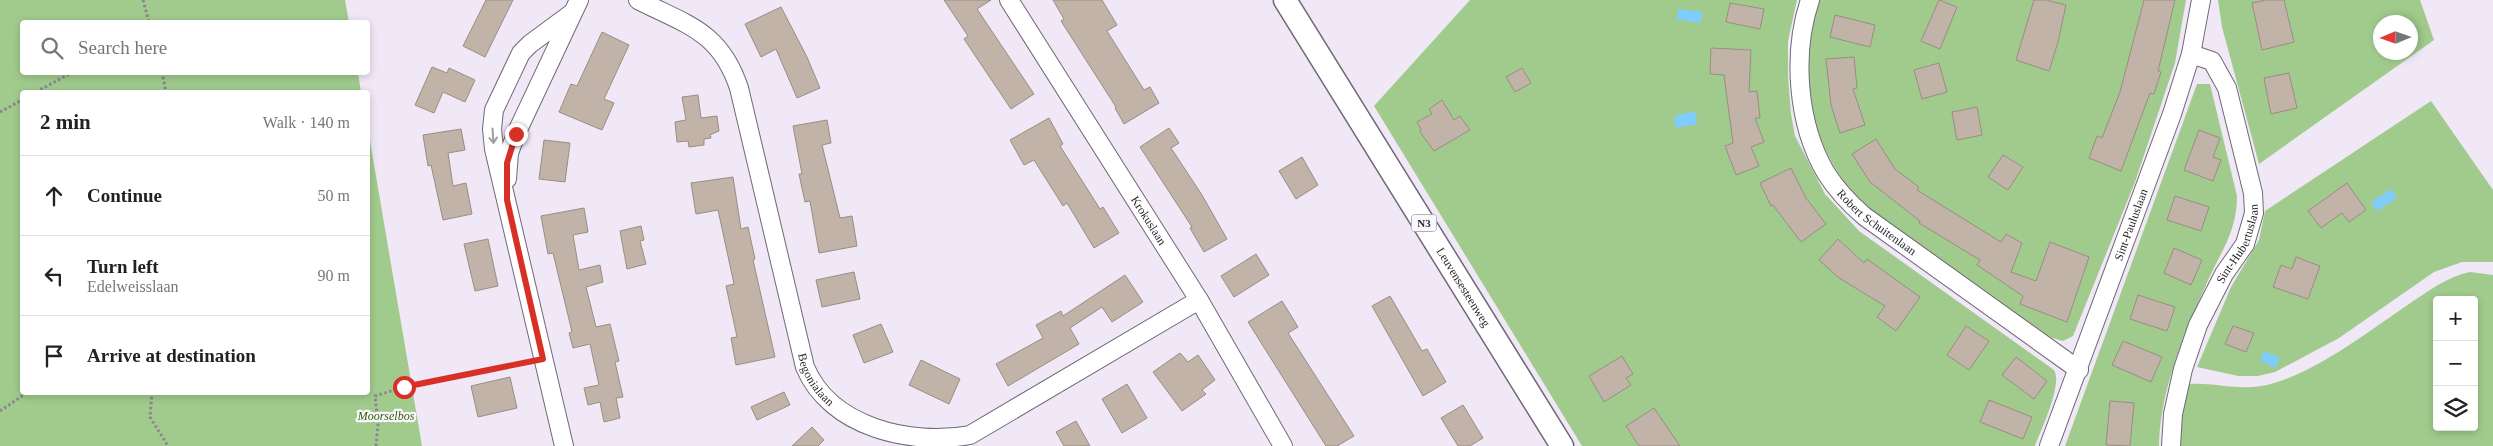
<!DOCTYPE html>
<html lang="en">
<head>
<meta charset="utf-8">
<style>
  :root { --surface:#fff; --page:#f2f2f2; --text:#222; --muted:#767676; --line:#e0e0e0 }
  body { margin:0; font-family:"Times New Roman",serif; background:var(--page); color:var(--text) }
  .controls { position:absolute; right:15px; bottom:15px; display:grid; overflow:hidden; border-radius:5px; box-shadow:0 2px 8px #0003 }
  .controls button { width:45px; height:45px; display:grid; place-items:center; padding:0; border:0; border-bottom:1px solid var(--line); background:var(--surface); color:var(--text); font:25px sans-serif }
  .compass { position:absolute; left:2373px; top:15px; width:45px; height:45px; border-radius:50%; background:var(--surface); box-shadow:0 2px 8px #0003; rotate:268deg }
  .stop { position:absolute; width:15px; height:15px; margin:-11px; border:4px solid #d93025; border-radius:50%; background:#fff }
  .stop.end { background:#d93025; border-color:#fff; box-shadow:0 1px 5px #0008 }
  .list { margin:0; padding:0; list-style:none }
  h2 { display:flex; justify-content:space-between; align-items:center; height:65px; margin:0; padding:0 20px; font-size:21px }
  h2 small { font-size:16px; font-weight:400; color:var(--muted) }
  .list li { display:grid; grid-template-columns:32px 1fr auto; gap:15px; align-items:center; box-sizing:border-box; height:80px; padding:0 20px; border-top:1px solid var(--line) }
  .list b { display:block; font-size:19px; white-space:nowrap }
  .list p { margin:0; font-size:16px; white-space:nowrap; color:var(--muted) }
  .list em { font-size:16px; font-style:normal; color:var(--muted) }
  .icon { flex:none; width:28px; height:28px; fill:none; stroke:currentColor; stroke-width:2; stroke-linecap:round; stroke-linejoin:round }
  .map { position:relative; flex:none; width:2493px; height:446px; overflow:hidden }
  .search { position:absolute; background:var(--surface); box-shadow:0 2px 8px #0003; left:20px; top:20px; width:350px; height:55px; display:flex; align-items:center; gap:12px; box-sizing:border-box; padding:0 18px; border-radius:5px; color:var(--muted); font-size:19px }
  .panel { position:absolute; background:var(--surface); box-shadow:0 2px 8px #0003; left:20px; top:90px; width:350px; height:305px; border-radius:5px }
  .map>svg:first-child { display:block }
  .green { fill:#a1cb8d; fill-rule:evenodd }
  .water { fill:#7fcdfa }
  .building { fill:#c1b3a7; stroke:#9a8d82 }
  .lines { fill:none; stroke-linecap:round; stroke-linejoin:round }
  .minor-casing { stroke:#6f6876; stroke-width:20 }
  .major-casing { stroke:#6f6876; stroke-width:25 }
  .path { stroke:#8b8590; stroke-width:3; stroke-dasharray:2.5 2.5; stroke-linecap:butt }
  .minor { stroke:#fff; stroke-width:18 }
  .major { stroke:#fff; stroke-width:22 }
  .oneway { stroke:#9f9ea0 }
  .route { stroke:#d93025; stroke-width:6 }
  .labels { text-anchor:middle; stroke-width:4.5; stroke-linejoin:round; paint-order:stroke }
  .shield { fill:#faf7fd; stroke:#68656b; stroke-width:1 }
  .shield-label { font-size:11px; font-weight:bold; fill:#2a272d }
  .street-label { font-size:12px; fill:#2a272d; stroke:#faf7fd }
  .park-label { font-size:12px; font-style:italic; fill:#2c5d04; stroke:#faf7fd }
</style>
</head>
<body>
<div class="map">
<svg width="2493" height="446" viewBox="0 0 2493 446">
  <rect width="100%" height="100%" fill="#f0e7f7"/>
  <!-- green -->
  <path class="green" d="M0 0H345L349 22H22V72L358 73 361 92H22V392H368V129L422 446H0Z
    M1470 0H1797L1788 41V77L1791 114 1795 136 1825 194 1859 231 2054 370C2063 384 2041 430 2035 446H1582L1374 106Z
    M1820 0H2186L2175 63 2135 182 2073 336 2063 341 2049 337C2014 312 1978 287 1943 263 1921 248 1898 233 1877 217 1837 184 1811 133 1808 82 1806 52 1809 27 1820 0Z
    M2218 0H2420L2434 40 2259 164 2222 27ZM2380 22H2410V52H2380Z
    M2197 84H2210L2237 196C2237 233 2220 252 2206 285 2184 335 2160 390 2159 446H2065Z
    M2431 101 2493 190V262H2462L2434 272 2339 338 2275 372 2258 376H2238L2197 367 2231 287 2259 240 2265 211Z
    M2470 272 2493 275V446H2179V430L2187 384C2218 382 2244 393 2274 383 2321 369 2369 331 2409 304 2429 291 2446 277 2470 272ZM2437 300H2474V427H2437Z"/>
  <!-- water -->
  <path class="water" d="M1678 9 1702 12 1701 23 1677 19Z
    M1695 111 1697 124 1676 128 1674 116Z
    M2391 189 2397 198 2377 211 2371 202Z
    M2264 351 2280 358 2275 368 2260 361Z"/>
  <!-- building -->
  <path class="building" d="M486 0H513L485 57 463 46Z
    M944 0H991L977 9 1034 94 1011 109 964 39 968 36Z
    M1053 0H1102L1117 25 1107 31 1144 90 1150 87 1159 103 1124 124 1115 108 1116 107 1061 21 1064 19Z
    M1939 0 1957 7 1940 49 1921 41Z
    M2034 0H2046L2066 5 2058 42 2049 71 2016 60Z
    M2144 0H2175L2158 71 2161 72 2154 94 2150 93 2121 171 2089 158 2097 136 2102 138 2120 92Z
    M2266 0H2284L2294 42 2262 50 2252 3Z
    M1730 3 1764 9 1760 29 1726 22Z
    M781 7 807 57 820 88 797 98 776 49 761 57 745 24Z
    M1835 15 1875 25 1870 47 1830 37Z
    M602 32 629 45 604 99 614 103 602 130 559 112 571 84 577 86Z
    M1711 48 1751 50 1749 92 1757 91 1760 118H1755L1764 142 1751 147 1759 166 1736 175 1725 146 1733 143 1724 75 1710 74Z
    M1854 57 1857 88 1853 89 1865 125 1840 133 1831 105 1826 59Z
    M1939 63 1947 92 1922 99 1914 70Z
    M432 67 447 73 449 68 475 80 465 102 443 92 434 113 415 105Z
    M1522 68 1531 83 1515 92 1506 77Z
    M2289 73 2297 108 2271 114 2264 78Z
    M698 95 701 118 717 116 719 131 710 135 711 138 704 139V145L689 147 688 141 677 142 675 122 686 120 682 97Z
    M1442 100 1454 120 1460 116 1470 130 1434 151 1420 132 1421 129 1417 122 1432 114 1429 109Z
    M1977 107 1982 135 1957 140 1952 112Z
    M1049 118 1063 144 1060 146 1100 209 1103 207 1119 233 1094 248 1067 203 1063 206 1034 160 1024 165 1010 140Z
    M827 120 831 143 822 145 840 218 852 216 857 246 819 253 810 201 805 202 799 174H802L793 126Z
    M1169 128 1179 143 1171 148 1202 195 1227 239 1204 252 1190 228 1192 227 1140 147Z
    M461 129 465 150 448 153 453 186 466 183 472 214 443 220 431 165 428 166 423 135Z
    M2199 130 2220 138 2213 157 2221 160 2213 181 2184 170Z
    M1876 139 1895 169 1919 187 1917 190 2001 242 2006 234 2022 243 2011 272 2036 281 2050 242 2089 257 2067 322 2020 304 2023 296 1977 265 1980 260 1919 223 1920 221 1870 182 1852 154Z
    M544 140 570 143 565 182 539 179Z
    M2003 155 2023 167 2008 190 1988 177Z
    M1302 157 1318 185 1296 199 1279 171Z
    M1791 168 1806 198 1826 224 1801 242 1773 205 1771 206 1760 183Z
    M733 177 741 229 748 227 755 259 753 260 775 357 736 365 731 338 737 337 726 286 734 284 718 210 696 214 691 183Z
    M2347 183 2366 210 2349 222 2342 213 2321 228 2308 211Z
    M2175 196 2209 207 2201 231 2167 220Z
    M584 208 588 232 573 235 579 270 600 265 603 282 586 287 596 327 610 324 619 361 615 362 623 397 616 398 620 418 604 422 600 402 588 405 584 388 599 385 590 344 573 348 569 333 572 332 553 253 548 254 541 216Z
    M641 226 644 240 640 241 646 264 627 269 620 231Z
    M488 239 498 286 475 291 464 244Z
    M1838 239 1864 263 1867 259 1920 297 1896 331 1877 317 1885 306 1839 278 1819 260Z
    M2174 248 2202 260 2191 285 2164 273Z
    M1256 254 1269 275 1234 297 1221 276Z
    M2296 257 2320 266 2308 299 2273 287 2281 265 2292 269Z
    M854 272 860 299 822 307 816 280Z
    M1125 275 1143 302 1112 322 1102 307 1070 328 1079 344 1008 386 996 364 1043 338 1036 325 1061 311 1063 316Z
    M2138 295 2175 307 2167 331 2130 319Z
    M1390 296 1422 351 1427 349 1446 382 1423 396 1372 306Z
    M1282 301 1298 327 1288 333 1354 436 1337 446H1326L1248 322Z
    M881 324 893 352 864 363 853 335Z
    M1966 326 1989 341 1969 370 1947 355Z
    M2233 326 2254 333 2246 352 2225 344Z
    M2123 341 2162 357 2151 382 2112 365Z
    M1180 353 1188 362 1198 355 1215 380 1202 390 1206 394 1182 411 1153 372Z
    M1622 356 1633 374 1626 378 1631 385 1604 402 1589 376Z
    M2016 357 2047 381 2034 399 2002 375Z
    M921 360 960 379 949 404 909 385Z
    M510 377 517 408 478 417 471 386Z
    M1127 384 1147 418 1122 433 1102 399Z
    M784 392 790 405 757 420 751 407Z
    M1989 400 2032 417 2023 439 1980 422Z
    M2110 401 2134 403 2130 446 2106 445Z
    M1463 405 1483 438 1470 446H1458L1441 418Z
    M1654 408 1680 446H1639L1626 426Z
    M1076 421 1090 446H1064L1056 432Z
    M812 427 824 440 818 446H792Z"/>
  <g class="lines">
    <defs>
      <g id="minor">
        <path id="s1" d="M638 0C687 25 720 31 739 88L805 367C830 427 910 446 970 435L1199 300"/>
        <path id="s2" d="M1009 0 1199 300 1283 446"/>
        <path id="s3" d="M1810 0C1792 53 1797 124 1826 173 1836 189 1849 203 1864 216L2079 370"/>
        <path d="M507 179 509 153 516 134 579 0"/>
        <path d="M564 446 494 149 492 129 494 110 521 53 530 44 572 13"/>
        <path id="s4" d="M2049 446 2172 114 2191 54 2201 0"/>
        <path id="s5" d="M2171 446 2173 414 2183 369 2198 325 2224 274 2245 244 2254 213 2253 193 2227 88 2212 61 2191 54"/>
      </g>
      <g id="major">
        <path id="s6" d="M1285 0 1562 446"/>
      </g>
    </defs>
    <!-- minor casing -->
    <use href="#minor" class="minor-casing"/>
    <!-- major casing -->
    <use href="#major" class="major-casing"/>
    <!-- path -->
    <path class="path" d="M143 0 149 22
      M162 72 166 92
      M36 92 73 72
      M0 112 22 100
      M152 392 150 417 168 446
      M0 411 28 392
      M376 446 378 425 375 396 404 387 528 362"/>
    <!-- minor -->
    <use href="#minor" class="minor"/>
    <!-- major -->
    <use href="#major" class="major"/>
  </g>
  <!-- one-way arrows -->
  <defs><path id="oneway-shaft" d="M-6 0H5M1.5-3L5.5 0L1.5 3" fill="none" stroke-width="1.6" stroke-linecap="round" stroke-linejoin="round" transform="scale(1.25)"/></defs>
  <use class="oneway" href="#oneway-shaft" transform="translate(493 136) rotate(86)"/>
  <g class="lines">
    <!-- route -->
    <path class="route" d="M404 387 543 359 507 200V163L516 134"/>
  </g>
  <g class="labels">
    <!-- shield labels -->
    <rect class="shield" x="1411.5" y="214.5" width="25" height="17" rx="4"/>
    <g class="shield-label">
      <text x="1424" y="227">N3</text>
    </g>
    <!-- street labels -->
    <g class="street-label">
      <text dy="4" stroke="none"><textPath href="#s2" startOffset="261">Krokuslaan</textPath></text>
      <text dy="4" stroke="none"><textPath href="#s3" startOffset="250">Robert Schuitenlaan</textPath></text>
      <text dy="4" stroke="none"><textPath href="#s4" startOffset="236">Sint-Pauluslaan</textPath></text>
      <text dy="4" stroke="none"><textPath href="#s5" startOffset="216">Sint-Hubertuslaan</textPath></text>
      <text dy="4" stroke="none"><textPath href="#s6" startOffset="338">Leuvensesteenweg</textPath></text>
      <text dy="4" stroke="none"><textPath href="#s1" startOffset="442">Begonialaan</textPath></text>
    </g>
    <!-- park labels -->
    <g class="park-label">
      <text x="386" y="420">Moorselbos</text>
    </g>
  </g>
</svg>
<div class="controls">
<button>+</button>
<button>−</button>
<button><svg class="icon" aria-label="layers" viewBox="0 0 24 24"><path d="M12 4l9 5-9 5-9-5zM3 14l9 5 9-5"/></svg></button>
</div>
<svg class="compass" viewBox="-18 -18 36 36"><path d="M0-13l5 13h-10z" fill="#e53935"/><path d="M0 13l5-13h-10z" fill="#767676"/></svg>
<div class="stop" style="left:404px;top:387px"></div>
<div class="stop end" style="left:516px;top:134px"></div>
<div class="search"><svg class="icon" aria-label="search" viewBox="0 0 24 24"><circle cx="10" cy="10" r="6"/><path d="M15 15l6 6"/></svg>Search here</div>
<section class="panel">
<h2>2 min<small>Walk · 140 m</small></h2>
<ul class="list">
<li><svg class="icon" aria-label="ahead" viewBox="0 0 24 24"><path d="M12 20V5M6 11l6-6 6 6"/></svg><div><b>Continue</b></div><em>50 m</em></li>
<li><svg class="icon" aria-label="left" viewBox="0 0 24 24"><path d="M17 20v-9H6M10 6l-5 5 5 5"/></svg><div><b>Turn left</b><p>Edelweisslaan</p></div><em>90 m</em></li>
<li><svg class="icon" aria-label="arrive" viewBox="0 0 24 24"><path d="M6 21V4h12l-3 4 3 4H6"/></svg><div><b>Arrive at destination</b></div></li>
</ul>
</section>
</div>
</body>
</html>
